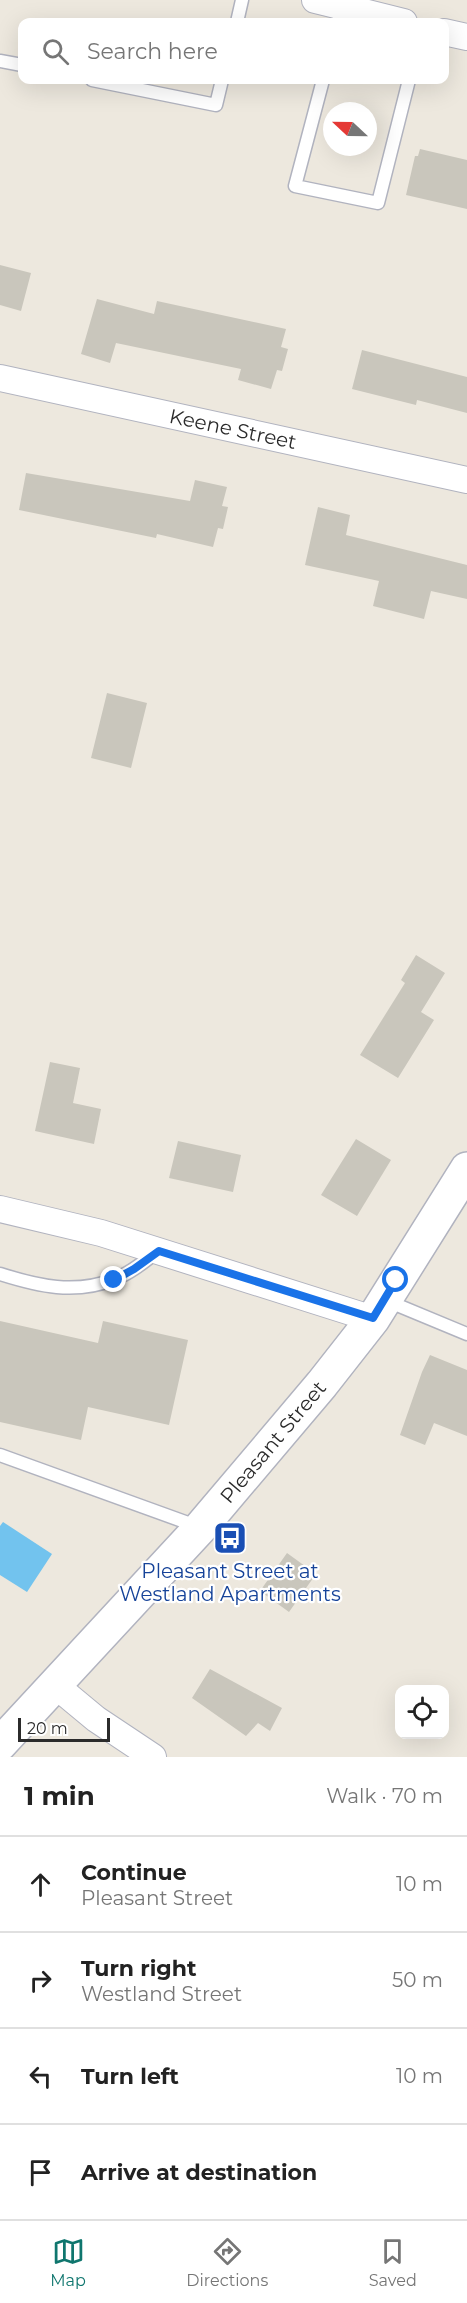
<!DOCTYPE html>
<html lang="en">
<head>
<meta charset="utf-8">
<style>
  :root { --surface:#fff; --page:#f6f6f6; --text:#222; --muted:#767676; --line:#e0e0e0; --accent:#0f766e }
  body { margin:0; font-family:Montserrat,sans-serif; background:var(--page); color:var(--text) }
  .controls { position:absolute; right:18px; bottom:18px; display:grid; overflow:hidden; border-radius:12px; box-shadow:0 6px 24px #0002 }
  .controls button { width:54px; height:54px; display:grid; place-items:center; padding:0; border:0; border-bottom:2px solid var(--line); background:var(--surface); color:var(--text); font:30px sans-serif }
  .compass { position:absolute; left:323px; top:102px; width:54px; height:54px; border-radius:50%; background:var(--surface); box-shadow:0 6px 24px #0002; rotate:292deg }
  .scale { position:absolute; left:18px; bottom:15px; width:92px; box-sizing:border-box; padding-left:6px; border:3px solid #2b2b2b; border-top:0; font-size:16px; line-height:21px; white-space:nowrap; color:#2b2b2b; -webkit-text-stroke:4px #fff; paint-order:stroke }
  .stop { position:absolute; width:18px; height:18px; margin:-14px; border:4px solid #1a73e8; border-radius:50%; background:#fff }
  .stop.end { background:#1a73e8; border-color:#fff; box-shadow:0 2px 6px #0008 }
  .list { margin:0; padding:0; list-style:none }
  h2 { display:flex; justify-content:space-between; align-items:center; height:78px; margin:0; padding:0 24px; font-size:26px }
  h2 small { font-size:20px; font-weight:400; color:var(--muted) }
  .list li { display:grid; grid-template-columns:39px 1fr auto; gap:18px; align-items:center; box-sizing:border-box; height:96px; padding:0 24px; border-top:2px solid var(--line) }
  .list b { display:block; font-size:22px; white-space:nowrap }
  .list p { margin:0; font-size:20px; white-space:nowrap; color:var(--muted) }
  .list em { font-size:20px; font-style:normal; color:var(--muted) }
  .icon { flex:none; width:33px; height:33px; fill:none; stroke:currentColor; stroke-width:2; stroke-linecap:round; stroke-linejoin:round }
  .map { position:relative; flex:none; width:467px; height:1757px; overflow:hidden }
  .search { position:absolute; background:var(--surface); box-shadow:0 6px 24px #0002; left:18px; right:18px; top:18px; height:66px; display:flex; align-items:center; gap:15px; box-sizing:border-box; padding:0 21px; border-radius:12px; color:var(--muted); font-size:22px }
  .sheet { height:462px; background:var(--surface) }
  nav { display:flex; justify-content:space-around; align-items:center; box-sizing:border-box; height:84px; border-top:2px solid var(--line); background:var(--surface); font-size:16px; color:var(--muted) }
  nav a { display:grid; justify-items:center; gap:3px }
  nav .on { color:var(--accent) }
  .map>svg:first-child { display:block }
  .water { fill:#72c3ee }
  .building { fill:#c9c6bc }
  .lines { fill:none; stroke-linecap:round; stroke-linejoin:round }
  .service-casing { stroke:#b1b3bf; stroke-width:15 }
  .minor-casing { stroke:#b1b3bf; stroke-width:28 }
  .secondary-casing { stroke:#b1b3bf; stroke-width:36 }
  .service { stroke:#fff; stroke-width:12 }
  .minor { stroke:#fff; stroke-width:26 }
  .secondary { stroke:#fff; stroke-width:33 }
  .route { stroke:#1a73e8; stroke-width:8 }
  .labels { text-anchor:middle; stroke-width:4.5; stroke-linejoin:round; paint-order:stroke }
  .street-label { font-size:20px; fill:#2b2b2b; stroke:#fff }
  .transit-label { font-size:20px; fill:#164399; stroke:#fff }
</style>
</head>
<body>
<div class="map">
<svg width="467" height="1757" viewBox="0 0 467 1757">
  <rect width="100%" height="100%" fill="#ede8de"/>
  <!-- water -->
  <path class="water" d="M3 1522 52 1554 27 1592 0 1575V1526Z"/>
  <!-- building -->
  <path class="building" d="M420 149 467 160V209L406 195 415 156H418Z
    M0 265 31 273 21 311 0 305Z
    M97 299 154 314 157 301 286 329 281 347 288 349 282 371 277 370 271 389 238 380 241 369 116 343 110 363 81 354Z
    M362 350 467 377V413L417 400 416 405 352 389Z
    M26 473 190 501 195 480 227 487 222 506 228 507 223 529 218 528 213 547 157 534 156 538 19 510Z
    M318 507 350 515 346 535 467 565V599L431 591 424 619 373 606 379 581 305 565Z
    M107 693 147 703 131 768 91 758Z
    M416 955 445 973 421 1012 434 1020 398 1078 360 1055 405 983 401 980Z
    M50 1062 80 1068 73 1103 101 1109 94 1144 35 1131Z
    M356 1139 391 1160 357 1216 321 1195Z
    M178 1141 241 1155 233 1192 169 1178Z
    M0 1321 98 1343 103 1321 188 1340 169 1425 88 1407 81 1440 0 1422Z
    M430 1355 467 1370V1436L434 1423 425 1445 400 1435 422 1372Z
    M287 1553 316 1574 289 1612 260 1591Z
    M210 1669 282 1708 270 1731 258 1723 246 1736 192 1698Z"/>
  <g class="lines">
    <defs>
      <path id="service" d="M237 22 242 0
        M338 22 341 8
        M0 61 22 65
        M92 80 216 105 222 80
        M323 80 295 186 378 203 409 80
        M0 1274C38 1286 75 1295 115 1279 131 1273 145 1261 158 1251
        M385 1300 467 1334
        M0 1455 199 1527"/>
      <path id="minor" d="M315 0 404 22
        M444 32 467 37
        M0 378 467 480
        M0 1209 101 1233 373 1319
        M55 1685 96 1719 153 1757"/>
      <path id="secondary" d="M0 1744 201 1527 322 1384 373 1319 467 1169"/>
    </defs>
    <!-- service casing -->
    <use href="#service" class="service-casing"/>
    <!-- minor casing -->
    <use href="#minor" class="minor-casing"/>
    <!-- secondary casing -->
    <use href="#secondary" class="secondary-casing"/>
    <!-- service -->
    <use href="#service" class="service"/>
    <!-- minor -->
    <use href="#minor" class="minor"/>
    <!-- secondary -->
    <use href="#secondary" class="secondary"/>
  </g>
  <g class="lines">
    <!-- route -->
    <path class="route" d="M114 1280 134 1269 159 1251 373 1318 396 1280"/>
  </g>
  <!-- icons -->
  <defs>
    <symbol id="bus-square" viewBox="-11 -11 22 22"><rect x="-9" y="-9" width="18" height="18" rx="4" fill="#1a4fb4" stroke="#fff"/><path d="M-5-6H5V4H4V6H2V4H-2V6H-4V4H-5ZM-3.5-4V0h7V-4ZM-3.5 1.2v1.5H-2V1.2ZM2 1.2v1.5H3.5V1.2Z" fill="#fff"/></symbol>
  </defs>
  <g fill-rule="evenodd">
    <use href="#bus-square" x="211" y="1519" width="38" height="38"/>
  </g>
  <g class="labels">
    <!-- street labels -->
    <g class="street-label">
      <text transform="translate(233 429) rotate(12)" y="7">Keene Street</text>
      <text transform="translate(273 1442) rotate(-50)" y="7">Pleasant Street</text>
    </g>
    <!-- transit labels -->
    <g class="transit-label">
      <text x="230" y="1578">Pleasant Street at<tspan x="230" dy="23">Westland Apartments</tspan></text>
    </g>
  </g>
</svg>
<div class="controls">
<button><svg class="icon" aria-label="locate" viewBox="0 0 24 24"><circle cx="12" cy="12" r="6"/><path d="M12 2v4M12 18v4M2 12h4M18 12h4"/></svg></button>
</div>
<svg class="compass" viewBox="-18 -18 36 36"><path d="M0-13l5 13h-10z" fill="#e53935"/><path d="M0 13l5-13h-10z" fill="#767676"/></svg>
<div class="scale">20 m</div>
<div class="stop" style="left:396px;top:1280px"></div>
<div class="stop end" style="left:114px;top:1280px"></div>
<div class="search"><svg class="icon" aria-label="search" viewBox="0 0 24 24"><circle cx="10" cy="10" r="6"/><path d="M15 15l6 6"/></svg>Search here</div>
</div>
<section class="sheet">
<h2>1 min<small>Walk · 70 m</small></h2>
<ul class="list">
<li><svg class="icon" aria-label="ahead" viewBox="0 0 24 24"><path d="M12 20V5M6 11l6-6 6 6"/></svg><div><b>Continue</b><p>Pleasant Street</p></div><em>10 m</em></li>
<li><svg class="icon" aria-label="right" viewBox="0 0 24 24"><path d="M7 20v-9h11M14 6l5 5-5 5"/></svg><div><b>Turn right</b><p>Westland Street</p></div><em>50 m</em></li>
<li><svg class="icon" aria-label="left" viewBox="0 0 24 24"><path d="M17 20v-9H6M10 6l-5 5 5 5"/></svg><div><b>Turn left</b></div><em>10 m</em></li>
<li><svg class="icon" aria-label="arrive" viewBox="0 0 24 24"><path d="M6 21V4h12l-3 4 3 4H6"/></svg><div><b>Arrive at destination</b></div></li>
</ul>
</section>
<nav>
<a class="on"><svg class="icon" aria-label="map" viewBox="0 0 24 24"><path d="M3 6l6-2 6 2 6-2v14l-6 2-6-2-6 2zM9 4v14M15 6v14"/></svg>Map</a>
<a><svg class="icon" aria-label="directions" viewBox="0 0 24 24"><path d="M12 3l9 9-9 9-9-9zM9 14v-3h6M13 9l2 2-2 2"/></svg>Directions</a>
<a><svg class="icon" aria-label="saved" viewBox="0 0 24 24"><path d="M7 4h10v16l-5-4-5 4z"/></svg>Saved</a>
</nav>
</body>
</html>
